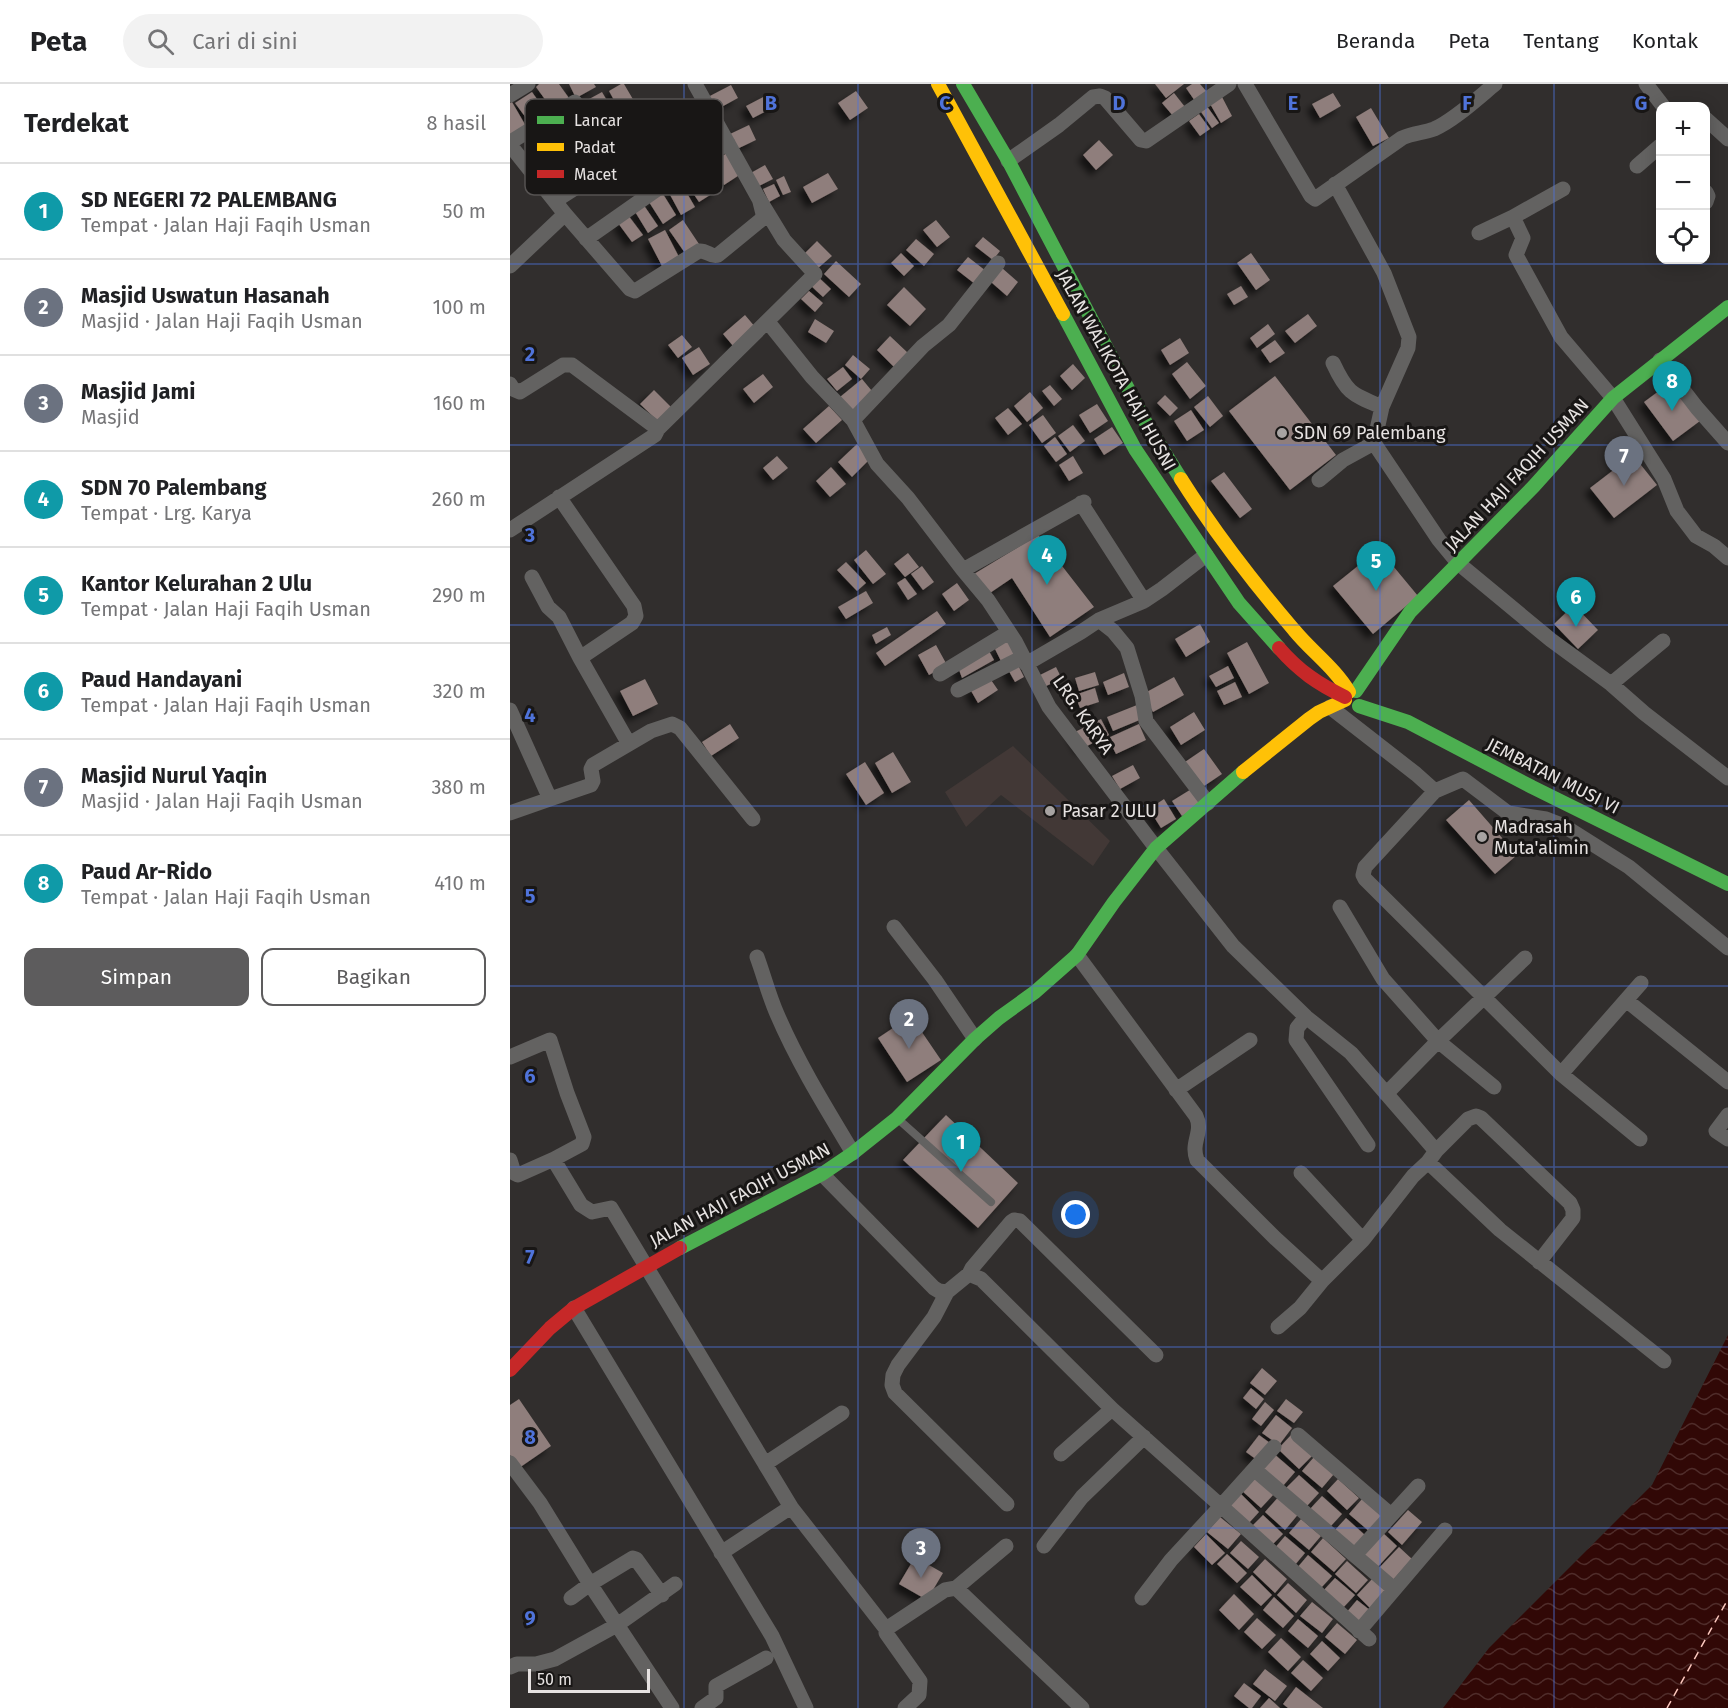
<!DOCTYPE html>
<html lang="id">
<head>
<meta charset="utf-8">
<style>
  :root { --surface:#fff; --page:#f2f2f2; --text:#202124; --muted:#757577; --line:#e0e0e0; --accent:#5d5c5d }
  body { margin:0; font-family:"Fira Sans",sans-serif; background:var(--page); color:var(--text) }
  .controls { position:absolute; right:18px; top:18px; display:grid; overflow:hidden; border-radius:12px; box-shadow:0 3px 15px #0003 }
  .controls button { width:54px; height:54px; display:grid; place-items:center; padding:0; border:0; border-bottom:2px solid var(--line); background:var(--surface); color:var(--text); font:30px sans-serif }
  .scale { position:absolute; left:18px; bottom:15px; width:122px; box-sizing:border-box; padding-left:6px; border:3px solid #e6e2e1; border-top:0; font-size:16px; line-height:21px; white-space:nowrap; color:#e6e2e1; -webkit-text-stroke:4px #181615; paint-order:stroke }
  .you { position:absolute; left:566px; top:1131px; width:21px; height:21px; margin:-15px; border:4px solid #fff; border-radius:50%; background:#1a73e8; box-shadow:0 0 0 9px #1a73e833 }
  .badge { display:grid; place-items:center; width:39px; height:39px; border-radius:50%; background:var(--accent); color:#fff; font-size:20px; font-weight:700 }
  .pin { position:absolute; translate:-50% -50px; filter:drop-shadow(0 2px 3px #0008) }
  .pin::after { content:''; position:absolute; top:32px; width:21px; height:18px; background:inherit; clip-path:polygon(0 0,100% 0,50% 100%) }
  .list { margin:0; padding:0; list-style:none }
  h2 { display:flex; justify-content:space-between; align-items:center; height:78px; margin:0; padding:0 24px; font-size:26px }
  h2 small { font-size:20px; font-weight:400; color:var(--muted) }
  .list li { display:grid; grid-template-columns:39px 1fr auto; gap:18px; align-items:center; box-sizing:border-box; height:96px; padding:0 24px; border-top:2px solid var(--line) }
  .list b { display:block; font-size:22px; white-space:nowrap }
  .list p { margin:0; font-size:20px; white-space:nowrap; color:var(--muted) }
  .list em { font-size:20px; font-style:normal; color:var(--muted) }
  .actions { display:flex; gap:12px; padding:18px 24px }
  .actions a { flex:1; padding:14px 0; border:2px solid var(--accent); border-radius:12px; text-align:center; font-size:21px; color:var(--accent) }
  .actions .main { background:var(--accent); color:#fff }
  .icon { flex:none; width:33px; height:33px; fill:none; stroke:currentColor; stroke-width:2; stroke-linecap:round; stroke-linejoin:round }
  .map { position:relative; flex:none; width:1218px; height:1624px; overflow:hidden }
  header { display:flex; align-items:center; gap:36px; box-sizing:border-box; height:84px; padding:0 30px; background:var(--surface); border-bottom:2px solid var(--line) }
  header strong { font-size:28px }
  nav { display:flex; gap:33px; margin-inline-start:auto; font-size:21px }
  .search { width:420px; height:54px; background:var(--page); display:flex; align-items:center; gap:15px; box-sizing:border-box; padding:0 21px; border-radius:33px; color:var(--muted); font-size:22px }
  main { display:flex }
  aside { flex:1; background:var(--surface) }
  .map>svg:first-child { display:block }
  .built { fill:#423836 }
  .water { fill:url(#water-waves) }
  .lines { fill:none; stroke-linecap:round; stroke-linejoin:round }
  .ferry { stroke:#fcc8be; stroke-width:1.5; stroke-dasharray:8 6; stroke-linecap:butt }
  .building { fill:#8f7e7b; filter:url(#shadow) }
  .lane { stroke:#636261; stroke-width:8 }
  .street { stroke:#636261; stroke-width:15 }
  .fast { stroke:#4caf50; stroke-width:14 }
  .slow { stroke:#ffc107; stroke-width:14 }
  .jam { stroke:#c62828; stroke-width:14 }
  .grid { fill:none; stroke:#4f73da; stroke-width:1.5; stroke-opacity:0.55 }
  .poi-dot { fill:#a7a3a2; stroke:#181615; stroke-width:2 }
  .labels { text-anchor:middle; stroke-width:6; stroke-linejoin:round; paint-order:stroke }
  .street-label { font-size:18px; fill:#e6e2e1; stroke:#181615 }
  .poi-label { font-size:18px; fill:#e6e2e1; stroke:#181615; text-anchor:start }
  .key { fill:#181615; stroke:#565352; stroke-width:1.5 }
  .key-label { font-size:16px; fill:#e6e2e1 }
  .grid-label { font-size:20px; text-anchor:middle; font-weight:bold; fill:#4f73da; stroke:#181615; stroke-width:6; stroke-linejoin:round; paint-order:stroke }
</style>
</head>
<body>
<header>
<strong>Peta</strong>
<div class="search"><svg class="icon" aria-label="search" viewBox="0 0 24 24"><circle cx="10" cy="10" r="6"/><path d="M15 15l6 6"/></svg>Cari di sini</div>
<nav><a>Beranda</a><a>Peta</a><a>Tentang</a><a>Kontak</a></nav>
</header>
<main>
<aside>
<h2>Terdekat<small>8 hasil</small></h2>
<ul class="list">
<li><span class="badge" style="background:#0f9aa8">1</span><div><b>SD NEGERI 72 PALEMBANG</b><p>Tempat · Jalan Haji Faqih Usman</p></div><em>50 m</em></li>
<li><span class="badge" style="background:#6b7280">2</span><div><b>Masjid Uswatun Hasanah</b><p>Masjid · Jalan Haji Faqih Usman</p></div><em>100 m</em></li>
<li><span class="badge" style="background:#6b7280">3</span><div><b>Masjid Jami</b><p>Masjid</p></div><em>160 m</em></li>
<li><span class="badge" style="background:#0f9aa8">4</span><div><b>SDN 70 Palembang</b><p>Tempat · Lrg. Karya</p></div><em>260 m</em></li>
<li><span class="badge" style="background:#0f9aa8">5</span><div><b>Kantor Kelurahan 2 Ulu</b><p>Tempat · Jalan Haji Faqih Usman</p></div><em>290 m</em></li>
<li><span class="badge" style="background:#0f9aa8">6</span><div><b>Paud Handayani</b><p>Tempat · Jalan Haji Faqih Usman</p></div><em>320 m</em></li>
<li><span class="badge" style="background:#6b7280">7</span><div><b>Masjid Nurul Yaqin</b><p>Masjid · Jalan Haji Faqih Usman</p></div><em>380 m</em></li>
<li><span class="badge" style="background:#0f9aa8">8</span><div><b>Paud Ar-Rido</b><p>Tempat · Jalan Haji Faqih Usman</p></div><em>410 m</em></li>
</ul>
<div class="actions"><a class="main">Simpan</a><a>Bagikan</a></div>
</aside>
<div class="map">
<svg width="1218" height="1624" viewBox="0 0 1218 1624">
  <defs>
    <pattern id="water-waves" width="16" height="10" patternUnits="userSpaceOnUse" patternTransform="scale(1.5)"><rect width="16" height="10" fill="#310806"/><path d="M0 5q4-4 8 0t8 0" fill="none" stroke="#4f2c2a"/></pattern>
    <filter id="shadow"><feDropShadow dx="-5.5" dy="5.5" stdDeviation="3" flood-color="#0009"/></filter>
  </defs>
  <rect width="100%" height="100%" fill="#312e2d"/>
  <!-- built -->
  <path class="built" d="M503 662 600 757 583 782 491 711 456 743 435 708Z"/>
  <!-- water -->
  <path class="water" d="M1218 1251V1624H933L979 1564 1142 1401Z"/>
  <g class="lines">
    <!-- ferry -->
    <path class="ferry" d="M1157 1624 1218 1515"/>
  </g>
  <!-- building -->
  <path class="building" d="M29 0H49L61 17 45 29 26 3Z
    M59 0H84L86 3 66 14Z
    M111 0H114L124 17 109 25 99 7Z
    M645 0H674L656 14Z
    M682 0H690L697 8 685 17 676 4Z
    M221 1 228 14 204 27 196 14Z
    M346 7 358 24 340 36 328 19Z
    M22 8 38 31 22 42 5 19Z
    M92 8 107 34 87 45 72 19Z
    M664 9 675 23 664 33 652 19Z
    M823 9 831 22 810 34 802 20Z
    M259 10 266 22 243 34 236 22Z
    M711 11 722 32 711 39 699 18Z
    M2 18 17 44 0 54V19Z
    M696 21 709 39 702 44 689 25Z
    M861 24 879 54 863 62 846 33Z
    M689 30 700 45 690 52 679 37Z
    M239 41 246 56 227 65 220 50Z
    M589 56 603 71 586 86 573 71Z
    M217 69 231 90 214 101 201 79Z
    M255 81 263 95 247 103 239 90Z
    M192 82 208 106 189 118 173 94Z
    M318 89 328 105 302 119 293 103Z
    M274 92 281 108 273 111 266 96Z
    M171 99 185 123 171 131 158 107Z
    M264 100 270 112 259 118 253 105Z
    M153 110 166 131 153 140 139 118Z
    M133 120 148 142 138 149 124 126Z
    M118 131 133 151 122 158 108 139Z
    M173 136 189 160 175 169 159 146Z
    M426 136 440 153 427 163 413 146Z
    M155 146 169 173 152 182 138 155Z
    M473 153 490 167 483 176 465 162Z
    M406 155 424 170 414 182 396 166Z
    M307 157 322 172 307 185 293 171Z
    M391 169 404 182 394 192 381 179Z
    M741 169 760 196 746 206 727 179Z
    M458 173 476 187 465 200 447 186Z
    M326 177 351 200 339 213 314 190Z
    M492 184 508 198 497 212 481 198Z
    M306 191 321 205 313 213 298 199Z
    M731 202 738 213 724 221 717 210Z
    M394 203 416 225 400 242 377 221Z
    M299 207 313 219 305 228 291 215Z
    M798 230 807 242 785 259 775 247Z
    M235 231 246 244 224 263 213 250Z
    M305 235 324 247 316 259 298 248Z
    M758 240 765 250 747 264 740 254Z
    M172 251 182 263 168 274 158 261Z
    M380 252 398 269 384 283 367 266Z
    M670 254 679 269 660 281 651 266Z
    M765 256 775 269 760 279 751 266Z
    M189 263 200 280 183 291 172 274Z
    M343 271 360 285 351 295 335 281Z
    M677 278 696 302 680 315 662 290Z
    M563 280 575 294 562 306 550 292Z
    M333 283 342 295 327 307 317 295Z
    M253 290 263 303 244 319 233 305Z
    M765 292 826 371 780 406 719 327Z
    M352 295 362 307 344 335 330 313Z
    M1161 298 1190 337 1163 357 1134 318Z
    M540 301 552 315 544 322 532 307Z
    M144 306 164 326 151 340 130 320Z
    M520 308 533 324 517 338 504 322Z
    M655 311 668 324 660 332 647 319Z
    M698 312 713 332 700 343 684 323Z
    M587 320 598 337 580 349 569 331Z
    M319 322 332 336 306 359 293 345Z
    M498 324 512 340 498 351 485 334Z
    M681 326 694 346 677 357 664 337Z
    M533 331 546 349 532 359 519 341Z
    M563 341 575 357 560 368 548 352Z
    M602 343 613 359 594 371 584 355Z
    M545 353 557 370 546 378 534 362Z
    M347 360 361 374 342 393 328 378Z
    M1123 371 1147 401 1104 434 1080 404Z
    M267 372 278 384 263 396 253 384Z
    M563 372 573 389 559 397 549 381Z
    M321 383 336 400 320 413 306 397Z
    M714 388 742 425 730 434 701 397Z
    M528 451 584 523 540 553 502 494 480 509 464 490Z
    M869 465 908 512 863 550 823 502Z
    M356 466 376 490 363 500 344 476Z
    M398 469 409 483 395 493 384 480Z
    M336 478 356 499 347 507 327 486Z
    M412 482 424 498 413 506 401 490Z
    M395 494 407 510 398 516 387 499Z
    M447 499 459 516 444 527 432 510Z
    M356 507 363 519 336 535 328 523Z
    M1064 521 1088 546 1068 565 1044 540Z
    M427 527 436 540 375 582 366 569Z
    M690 540 700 558 676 573 665 555Z
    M377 543 381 551 366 560 362 551Z
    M498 556 506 570 491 577 485 565Z
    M737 558 759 599 739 610 717 569Z
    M426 561 437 581 419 591 408 571Z
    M479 567 484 576 452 594 448 583Z
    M506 577 514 593 505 598 496 582Z
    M718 582 724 594 706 603 699 592Z
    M546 583 552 595 536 602 530 591Z
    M585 588 589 601 569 607 565 594Z
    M614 589 619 603 598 611 593 598Z
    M479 593 488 606 468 619 460 605Z
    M664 593 674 611 643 628 633 610Z
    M135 595 148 620 123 632 110 607Z
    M725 598 732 613 714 621 707 607Z
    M585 604 589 618 570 624 565 611Z
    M627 621 632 635 603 647 597 633Z
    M684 628 695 646 671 661 660 643Z
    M591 635 599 651 571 665 563 649Z
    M220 640 229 654 201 672 192 658Z
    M629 640 636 656 606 670 598 654Z
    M694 665 712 690 694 702 675 678Z
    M383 668 401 698 382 709 365 679Z
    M355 678 374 709 356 721 336 690Z
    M623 681 630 694 610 705 602 692Z
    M683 704 693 719 672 732 662 717Z
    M654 715 666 735 651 744 639 725Z
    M959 716 1007 771 985 790 936 736Z
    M401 932 431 976 397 998 368 954Z
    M436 1031 508 1099 468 1144 393 1076Z
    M752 1284 767 1297 755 1311 740 1299Z
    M741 1304 754 1315 746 1325 733 1314Z
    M9 1315 41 1362 9 1384 0 1371V1321Z
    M776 1315 793 1328 784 1339 767 1327Z
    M755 1318 764 1326 751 1342 742 1335Z
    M766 1331 782 1344 769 1361 752 1349Z
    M749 1351 760 1359 747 1376 736 1368Z
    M781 1351 803 1371 789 1385 768 1365Z
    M763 1369 785 1388 772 1403 750 1385Z
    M804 1373 824 1390 812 1404 792 1387Z
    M743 1391 764 1410 751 1424 730 1405Z
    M789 1391 809 1409 796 1423 776 1404Z
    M828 1395 849 1414 837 1426 817 1407Z
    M729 1408 749 1428 738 1440 717 1420Z
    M771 1410 791 1427 775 1446 755 1428Z
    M812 1412 832 1430 820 1443 800 1425Z
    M852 1415 873 1433 860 1448 839 1430Z
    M898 1426 912 1438 892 1461 878 1448Z
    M753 1431 773 1450 762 1461 742 1442Z
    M710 1433 731 1450 718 1465 697 1448Z
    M836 1434 856 1452 845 1463 825 1446Z
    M791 1435 811 1452 799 1466 779 1449Z
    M873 1449 887 1462 864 1487 850 1474Z
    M696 1450 715 1469 702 1481 684 1463Z
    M775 1452 795 1469 784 1482 764 1465Z
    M813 1454 836 1475 824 1488 801 1468Z
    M731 1457 749 1473 738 1485 720 1469Z
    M889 1463 902 1475 881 1498 868 1485Z
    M717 1470 737 1489 727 1499 707 1480Z
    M798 1471 822 1492 811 1504 787 1484Z
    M405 1473 433 1489 417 1516 389 1500Z
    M755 1475 777 1495 765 1509 743 1488Z
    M837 1477 858 1496 846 1509 825 1490Z
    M742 1491 762 1511 751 1522 730 1503Z
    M825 1494 845 1511 832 1525 813 1507Z
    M863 1494 877 1508 861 1525 847 1511Z
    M778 1499 797 1516 786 1529 767 1511Z
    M724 1510 744 1530 729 1546 709 1526Z
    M764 1513 784 1532 773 1544 753 1526Z
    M847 1516 861 1527 849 1541 836 1529Z
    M802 1518 823 1535 812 1549 790 1532Z
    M747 1534 766 1551 752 1565 734 1548Z
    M788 1535 808 1552 798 1564 778 1547Z
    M827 1539 847 1556 835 1570 815 1553Z
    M771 1554 791 1573 778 1587 758 1568Z
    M812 1557 830 1574 818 1587 800 1570Z
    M793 1576 813 1594 801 1607 781 1589Z
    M755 1585 777 1602 765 1617 743 1600Z
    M734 1599 751 1612 742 1624H739L724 1612Z
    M786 1603 813 1624H778L773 1620Z
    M759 1614 770 1624H750Z"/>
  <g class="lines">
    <!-- lane -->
    <path class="lane" d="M388 1035 481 1118"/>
    <!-- street -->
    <path class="street" d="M735 0 801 112 805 115 892 54C903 49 913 49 924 45 943 37 968 14 985 0
      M1136 0 1153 22
      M0 11 18 0
      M1196 35 1218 55
      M498 77 549 41 583 13 590 12 595 14 631 56 636 57 719 0
      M1127 82 1150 62
      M825 100 874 189 899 253 898 264 872 323 864 359
      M1196 108 1198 112 1196 118
      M45 117 120 69
      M55 130 120 205 125 207 189 167C197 166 201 174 208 171L252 135 253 130 250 118
      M1003 133 1013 154 1006 171 1051 253 1103 314 1154 395 1167 427 1186 452 1204 462 1218 474
      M969 149 1003 133 1053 105
      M76 155 180 82 218 59
      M0 182 55 130 0 61 2 57 65 18
      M258 238 302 293 343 336
      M1150 276 1187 324 1218 359
      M823 279C837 309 841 310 872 323
      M0 300 3 305 10 308 53 281H62L148 345 145 351 0 446
      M148 345 305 190 274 156 249 115 185 0
      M809 396 833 376 864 359 929 456 948 479 1041 556 1101 600 1134 629 1218 694
      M49 413 124 522 126 532 122 539 70 574 119 660
      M574 418 453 486 478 516 505 557 539 623 646 764 723 862 796 933 841 969 926 1067 958 1035 966 1032 971 1034 1060 1119 1063 1126V1134L1029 1178
      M571 419 634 517
      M453 486 398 414 367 380 343 336 413 262 439 241 488 179
      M22 493 38 523 49 533 70 574
      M589 536 603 547 617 564 632 612 636 637 698 719
      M516 580 571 548 589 536 634 517 652 505 696 471
      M430 590 499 548
      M1101 600 1153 557
      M448 606 513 573
      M820 623 906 690 925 707
      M0 626 40 715 0 729
      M40 715 81 701 83 697 81 685 83 681 141 647 162 640 170 644 243 735
      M830 823 873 895 928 957 984 1003
      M384 843 425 896 465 955
      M567 871 686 1032C694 1048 680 1058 687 1076L765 1154 812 1197
      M247 873C254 892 259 912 267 930 288 979 316 1024 343 1069
      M1116 916 1218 998
      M796 933 787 944 786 956 858 1061
      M0 973 40 956 57 1009 74 1053 72 1060 44 1075 45 1078 71 1121 82 1128 101 1124 255 1380 332 1329
      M1051 990 1131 899
      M666 1006 740 956
      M876 1010 928 957 1015 874
      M1218 1031 1206 1047 1218 1055
      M1130 1055 1051 990 855 795 853 791 855 783 925 707 953 695 998 729 1036 735 1054 742 1119 783 1218 864
      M926 1067 918 1078 990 1146 1154 1277
      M0 1076 4 1089 8 1091 44 1075
      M791 1089 853 1156
      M312 1090 424 1204 429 1207 437 1208 459 1190 471 1195 602 1325 711 1422 661 1476 632 1514
      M459 1190 462 1184 501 1138 504 1136 510 1137 646 1271
      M437 1208 424 1233 388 1281 383 1291 382 1301 385 1309 497 1420
      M64 1224 262 1552 296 1624
      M768 1243 790 1224 812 1197 853 1156 903 1092 918 1078
      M788 1351 881 1431
      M764 1363 711 1422 859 1555
      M551 1370 602 1325
      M0 1379 30 1419 80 1500 162 1624
      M745 1386 884 1505
      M281 1423 376 1545
      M534 1462 572 1413 634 1353
      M211 1469 281 1423 255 1380
      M845 1471 908 1402
      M446 1504 496 1462
      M61 1514 80 1500 123 1474 126 1475 152 1511
      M849 1547 935 1446
      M0 1583 7 1580H26L45 1575 107 1541 165 1500
      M192 1624 206 1614V1602L256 1574
      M395 1624 409 1611 410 1597 376 1549V1545L435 1506 446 1504 572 1624"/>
    <!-- fast -->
    <path class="fast" d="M453 0 499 78 636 339 671 395
      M553 230 625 365 729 519 769 564
      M846 607 900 528 1024 402 1103 314 1218 223
      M849 622 898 638 1022 703 1218 800
      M170 1164 312 1090 343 1069 387 1034 465 955 489 934 525 908 567 871 604 818 646 764 733 688"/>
    <!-- slow -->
    <path class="slow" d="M428 0 553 230
      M671 395C705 449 743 498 784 546 801 567 825 584 839 608
      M733 688 799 635 809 628 835 616"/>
    <!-- jam -->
    <path class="jam" d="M769 564C789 587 808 600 835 613
      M0 1286 40 1244 64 1224 170 1164"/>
  </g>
  <!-- grid -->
  <path class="grid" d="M174 0V1624M348 0V1624M522 0V1624M696 0V1624M870 0V1624M1044 0V1624M0 180H1218M0 361H1218M0 541H1218M0 722H1218M0 902H1218M0 1083H1218M0 1263H1218M0 1444H1218"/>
  <!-- markers -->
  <g class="poi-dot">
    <circle cx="772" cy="349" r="6"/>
    <circle cx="540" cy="727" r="6"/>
    <circle cx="972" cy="753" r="6"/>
  </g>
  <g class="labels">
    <!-- street labels -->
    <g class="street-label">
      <text transform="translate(606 286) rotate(61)" y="6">JALAN WALIKOTA HAJI HUSNI</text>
      <text transform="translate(1007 391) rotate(-47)" y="6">JALAN HAJI FAQIH USMAN</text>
      <text transform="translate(573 631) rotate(55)" y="6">LRG. KARYA</text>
      <text transform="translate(1043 692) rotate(27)" y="6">JEMBATAN MUSI VI</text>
      <text transform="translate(230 1111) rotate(-28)" y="6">JALAN HAJI FAQIH USMAN</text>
    </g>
    <!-- poi labels -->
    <g class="poi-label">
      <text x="784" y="355">SDN 69 Palembang</text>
      <text x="552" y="733">Pasar 2 ULU</text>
      <text x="984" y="749">Madrasah<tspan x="984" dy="21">Muta'alimin</tspan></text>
    </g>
  </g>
  <!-- legend -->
  <rect x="15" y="15" width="198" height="96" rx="9" class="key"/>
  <rect x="27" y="32" width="27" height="8" fill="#4caf50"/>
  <rect x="27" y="59" width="27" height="8" fill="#ffc107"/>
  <rect x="27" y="86" width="27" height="8" fill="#c62828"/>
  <g class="key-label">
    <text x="64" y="42">Lancar</text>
    <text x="64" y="69">Padat</text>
    <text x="64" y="96">Macet</text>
  </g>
  <g class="grid-label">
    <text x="261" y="26">B</text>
    <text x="435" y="26">C</text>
    <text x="609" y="26">D</text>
    <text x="783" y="26">E</text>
    <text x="957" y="26">F</text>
    <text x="1131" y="26">G</text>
    <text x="20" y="277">2</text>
    <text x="20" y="458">3</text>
    <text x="20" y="638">4</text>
    <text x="20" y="819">5</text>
    <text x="20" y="999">6</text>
    <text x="20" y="1180">7</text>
    <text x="20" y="1360">8</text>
    <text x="20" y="1541">9</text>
  </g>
</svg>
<div class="controls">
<button>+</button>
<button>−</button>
<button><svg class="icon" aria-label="locate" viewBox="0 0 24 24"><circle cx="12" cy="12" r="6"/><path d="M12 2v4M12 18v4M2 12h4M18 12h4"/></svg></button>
</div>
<div class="scale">50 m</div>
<div class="you"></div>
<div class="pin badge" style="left:451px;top:1088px;background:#0f9aa8">1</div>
<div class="pin badge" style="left:399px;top:965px;background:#6b7280">2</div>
<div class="pin badge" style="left:411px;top:1494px;background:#6b7280">3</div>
<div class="pin badge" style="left:537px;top:501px;background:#0f9aa8">4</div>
<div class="pin badge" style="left:866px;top:507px;background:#0f9aa8">5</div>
<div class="pin badge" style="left:1066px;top:543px;background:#0f9aa8">6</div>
<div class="pin badge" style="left:1114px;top:402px;background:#6b7280">7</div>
<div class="pin badge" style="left:1162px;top:327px;background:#0f9aa8">8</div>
</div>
</main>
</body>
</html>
